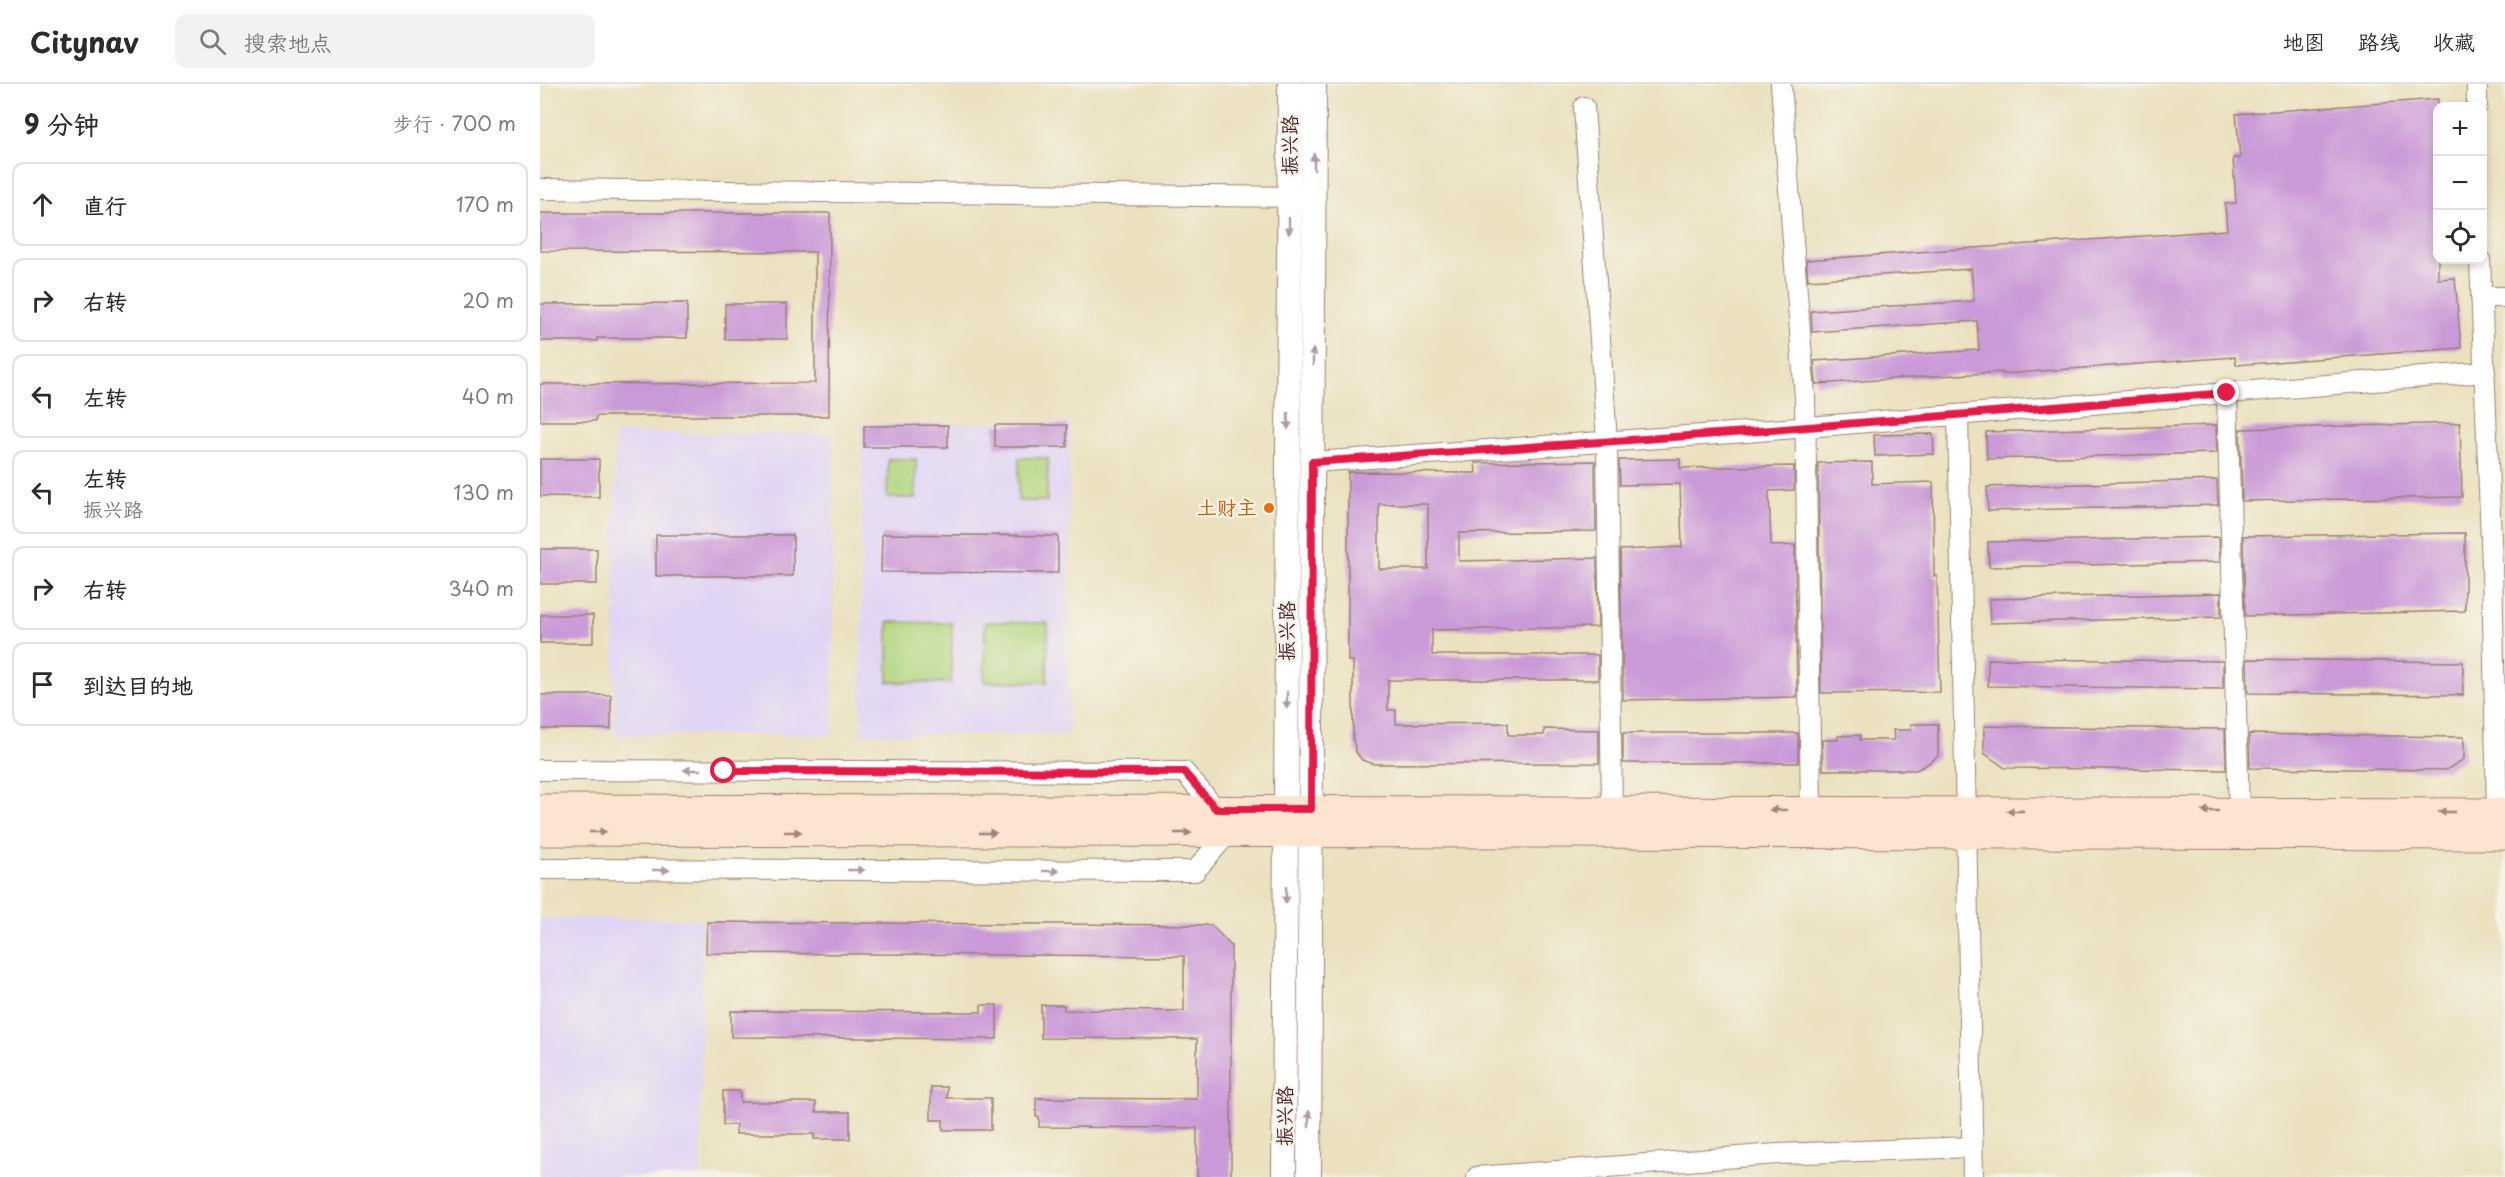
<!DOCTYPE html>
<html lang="zh">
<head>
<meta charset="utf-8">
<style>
  :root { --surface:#fff; --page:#f2f2f3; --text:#2b2b33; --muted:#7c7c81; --line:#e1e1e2 }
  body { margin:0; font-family:"Playpen Sans","LXGW WenKai TC",sans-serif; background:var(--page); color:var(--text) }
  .controls { position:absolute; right:18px; top:18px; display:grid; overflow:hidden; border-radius:12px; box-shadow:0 3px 9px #0003 }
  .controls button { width:54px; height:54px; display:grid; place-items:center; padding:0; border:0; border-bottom:2px solid var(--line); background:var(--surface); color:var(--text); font:30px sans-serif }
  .stop { position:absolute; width:18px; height:18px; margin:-14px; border:4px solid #e11d48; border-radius:50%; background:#fff }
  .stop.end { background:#e11d48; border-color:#fff; box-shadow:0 2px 6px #0008 }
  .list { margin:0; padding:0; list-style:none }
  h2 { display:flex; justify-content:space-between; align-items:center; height:78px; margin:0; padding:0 24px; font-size:26px }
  h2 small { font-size:20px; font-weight:400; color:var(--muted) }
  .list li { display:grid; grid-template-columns:39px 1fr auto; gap:18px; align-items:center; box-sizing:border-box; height:84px; margin:0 12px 12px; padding:0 12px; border:2px solid var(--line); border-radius:12px }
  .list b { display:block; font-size:22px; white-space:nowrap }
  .list p { margin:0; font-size:20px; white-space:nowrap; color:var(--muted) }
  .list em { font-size:20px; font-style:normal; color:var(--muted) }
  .icon { flex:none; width:33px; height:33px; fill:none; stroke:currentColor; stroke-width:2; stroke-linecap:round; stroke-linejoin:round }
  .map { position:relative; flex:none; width:1965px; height:1093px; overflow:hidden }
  header { display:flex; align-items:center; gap:36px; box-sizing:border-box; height:84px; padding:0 30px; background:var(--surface); border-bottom:2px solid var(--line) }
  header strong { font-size:28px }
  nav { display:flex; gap:33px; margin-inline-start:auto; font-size:21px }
  .search { width:420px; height:54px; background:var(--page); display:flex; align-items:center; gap:15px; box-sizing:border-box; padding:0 21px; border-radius:12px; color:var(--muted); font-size:22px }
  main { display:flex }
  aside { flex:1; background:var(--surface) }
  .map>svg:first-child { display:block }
  .built { fill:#e0d4f4 }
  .green { fill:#b0d57e; stroke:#7d7a54; stroke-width:1.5 }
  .building { fill:#ca99d8; fill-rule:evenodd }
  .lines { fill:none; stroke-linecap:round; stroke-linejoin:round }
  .minor-casing { stroke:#9a8075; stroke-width:22 }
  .tertiary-casing { stroke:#9a8075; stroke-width:26 }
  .secondary-casing { stroke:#9a8075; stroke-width:29 }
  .minor { stroke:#fff; stroke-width:20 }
  .tertiary { stroke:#fff; stroke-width:24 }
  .secondary { stroke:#fce5d0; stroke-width:27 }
  .oneway { fill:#ae9aa0 }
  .oneway2 { fill:#a3827e }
  .route { stroke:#e11d48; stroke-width:8 }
  .food-dot { fill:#e8710a; stroke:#f7f3e8; stroke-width:2 }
  .labels { text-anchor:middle; stroke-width:4.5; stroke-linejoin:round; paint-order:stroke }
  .street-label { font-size:20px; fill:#4a1f2b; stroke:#f7f3e8 }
  .food-label { font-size:20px; fill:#c56008; stroke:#f7f3e8; text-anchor:end }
</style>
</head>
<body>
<header>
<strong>Citynav</strong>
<div class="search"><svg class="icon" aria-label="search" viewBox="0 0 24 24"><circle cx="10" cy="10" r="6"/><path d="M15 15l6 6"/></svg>搜索地点</div>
<nav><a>地图</a><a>路线</a><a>收藏</a></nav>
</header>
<main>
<aside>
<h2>9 分钟<small>步行 · 700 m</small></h2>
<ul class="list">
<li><svg class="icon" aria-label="ahead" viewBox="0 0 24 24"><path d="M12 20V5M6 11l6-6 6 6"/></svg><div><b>直行</b></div><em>170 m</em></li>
<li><svg class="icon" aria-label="right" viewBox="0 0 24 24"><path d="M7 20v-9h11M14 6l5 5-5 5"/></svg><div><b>右转</b></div><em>20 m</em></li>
<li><svg class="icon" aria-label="left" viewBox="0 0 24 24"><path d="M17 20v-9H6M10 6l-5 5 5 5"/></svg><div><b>左转</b></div><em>40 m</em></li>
<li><svg class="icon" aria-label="left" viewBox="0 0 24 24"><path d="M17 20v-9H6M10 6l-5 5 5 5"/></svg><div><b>左转</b><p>振兴路</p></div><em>130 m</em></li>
<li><svg class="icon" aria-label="right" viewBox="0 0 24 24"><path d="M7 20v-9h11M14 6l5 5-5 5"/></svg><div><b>右转</b></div><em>340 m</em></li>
<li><svg class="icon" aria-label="arrive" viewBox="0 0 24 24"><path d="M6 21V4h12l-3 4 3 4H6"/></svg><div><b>到达目的地</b></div></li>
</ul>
</aside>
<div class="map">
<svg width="1965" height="1093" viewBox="0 0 1965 1093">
  <rect width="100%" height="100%" fill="#f7f3e8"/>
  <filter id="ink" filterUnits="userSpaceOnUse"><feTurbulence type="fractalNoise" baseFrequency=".0167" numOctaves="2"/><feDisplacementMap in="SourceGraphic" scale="12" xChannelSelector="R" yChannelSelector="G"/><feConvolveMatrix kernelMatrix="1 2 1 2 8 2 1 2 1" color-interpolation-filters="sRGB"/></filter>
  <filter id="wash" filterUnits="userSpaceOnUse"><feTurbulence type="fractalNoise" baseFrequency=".008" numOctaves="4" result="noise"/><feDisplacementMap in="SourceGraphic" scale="24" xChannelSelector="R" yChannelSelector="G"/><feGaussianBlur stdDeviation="1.35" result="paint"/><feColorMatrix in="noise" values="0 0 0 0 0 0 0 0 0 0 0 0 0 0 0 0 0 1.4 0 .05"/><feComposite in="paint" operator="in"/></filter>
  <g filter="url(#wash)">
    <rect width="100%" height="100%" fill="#ebe1bf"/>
    <!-- built -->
    <path class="built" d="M530 339 528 651 321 650 322 340Z
      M75 349 293 350V651H74Z
      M0 834 162 835 161 1093H0Z"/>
    <!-- green -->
    <path class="green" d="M479 374H508L507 417H478Z
      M348 375H376L375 414H347Z
      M348 538 412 539 411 599 348 598Z
      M445 538 508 539 507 598H444Z"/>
    <g id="blocks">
      <!-- building -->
      <path class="building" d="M1898 15V195L1915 194 1921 264 1696 281 1695 273 1462 290V288L1276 300 1274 277 1439 266 1437 237 1272 248 1271 227 1434 217 1431 185 1268 196 1266 176 1687 146 1685 120 1696 119 1693 74H1700L1696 30Z
        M0 129H290L289 332H56V337H0V300L275 299V168L0 167Z
        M147 219V254H57V257H0V220Z
        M185 220H247V255H185Z
        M1920 339 1922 413 1702 417 1700 345Z
        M408 341V363H324V342Z
        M455 341H527V363H455Z
        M1676 341 1677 369 1447 375 1446 348Z
        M1393 350 1394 370 1335 372 1334 351Z
        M0 375H59V413L0 412Z
        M1140 375V384L1254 382V406L1229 407 1231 462 1255 461 1257 613 1083 616 1080 466 1142 463 1140 400 1080 401 1079 376Z
        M1055 377 1056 447 919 449V477L1057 474 1058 543 892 546V571H1058V596H848V626H856V640L968 639V651H1004V645L1059 646V679L834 680 822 676 816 668 813 655V577H808V388L936 389 935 379ZM839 420H888V485H839Z
        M1332 378V400L1393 398 1394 492H1397L1400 608 1281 609 1278 379Z
        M1677 396 1678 421 1448 427 1447 403Z
        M1925 449V527L1705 532 1703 452Z
        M342 450 518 452V489L341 488Z
        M116 451H253V492H116Z
        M1679 453 1680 478 1449 483 1448 458Z
        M0 465H57V500H0Z
        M1681 509V533L1450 539 1449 515Z
        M0 531H53V559H0Z
        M1448 575 1683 577V605L1448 602Z
        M1707 575 1923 578V611L1708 609Z
        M0 611H71V645H0Z
        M1371 640H1398V672L1384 682 1376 686H1283L1282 656H1298V652L1320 651V656H1354L1353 646H1371Z
        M1444 642 1685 645 1686 686 1465 684 1444 669Z
        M1083 649H1258V679H1083Z
        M1709 650 1924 653V675L1906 686 1710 684Z
        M167 838 671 841 691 862V1093H657V1044L499 1043V1033H496V1014L657 1015V955L501 954V921H524V926L644 927V872L166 869Z
        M441 921H457V955L191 953V927L441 928Z
        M391 1003H407V1014H451V1046H403V1036H391Z
        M183 1007H200V1018H276V1028H310V1055H274V1050H196V1041H183Z"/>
    </g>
  </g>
  <g filter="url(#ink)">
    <use href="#blocks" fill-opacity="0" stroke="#9a8075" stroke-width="1.5"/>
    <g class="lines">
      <defs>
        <path id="minor" d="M1241 0 1265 313 1271 726
          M1937 0V22
          M1044 23 1067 357 1072 726
          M0 105 762 113
          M1940 176 1952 482 1957 728
          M1941 213H1965
          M1687 309 1699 728
          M1418 331 1433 1093
          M773 378 1206 348 1945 288
          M0 686 644 688 676 725
          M0 785 655 787 688 749
          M937 1093 1237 1070 1432 1063"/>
        <path id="tertiary" d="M744 1093 750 0
          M769 1093 774 0"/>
        <path id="secondary" d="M0 724 1965 728
          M0 748 1965 752"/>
      </defs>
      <!-- minor casing -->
      <use href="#minor" class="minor-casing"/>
      <!-- tertiary casing -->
      <use href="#tertiary" class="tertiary-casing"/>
      <!-- secondary casing -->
      <use href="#secondary" class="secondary-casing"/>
      <!-- minor -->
      <use href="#minor" class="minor"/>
      <!-- tertiary -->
      <use href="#tertiary" class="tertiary"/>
      <!-- secondary -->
      <use href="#secondary" class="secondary"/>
    </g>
    <!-- one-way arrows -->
    <defs><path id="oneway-solid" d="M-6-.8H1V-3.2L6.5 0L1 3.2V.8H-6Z" transform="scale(1.5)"/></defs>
    <g class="oneway">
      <use href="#oneway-solid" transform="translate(774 78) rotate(-90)"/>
      <use href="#oneway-solid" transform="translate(749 142) rotate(90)"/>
      <use href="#oneway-solid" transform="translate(773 273) rotate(-90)"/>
      <use href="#oneway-solid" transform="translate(748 337) rotate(90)"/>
      <use href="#oneway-solid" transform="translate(747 616) rotate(90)"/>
      <use href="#oneway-solid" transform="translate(152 686) rotate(-180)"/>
      <use href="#oneway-solid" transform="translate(121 786)"/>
      <use href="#oneway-solid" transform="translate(316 786)"/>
      <use href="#oneway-solid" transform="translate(511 787)"/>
      <use href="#oneway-solid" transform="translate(746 811) rotate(90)"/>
      <use href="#oneway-solid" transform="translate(769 1035) rotate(-90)"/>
    </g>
    <g class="oneway2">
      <use href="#oneway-solid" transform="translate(1238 726) rotate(-180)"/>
      <use href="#oneway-solid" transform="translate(1475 727) rotate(-180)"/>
      <use href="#oneway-solid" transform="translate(1670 727) rotate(-180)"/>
      <use href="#oneway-solid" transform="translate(1907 728) rotate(-180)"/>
      <use href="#oneway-solid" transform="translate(58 748)"/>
      <use href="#oneway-solid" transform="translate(253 748)"/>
      <use href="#oneway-solid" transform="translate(448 749)"/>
      <use href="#oneway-solid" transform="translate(643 749)"/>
    </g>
  </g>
  <g class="lines" filter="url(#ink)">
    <!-- route -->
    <path class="route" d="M184 687 644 688 676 725H771L772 378 1206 348 1687 309"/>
  </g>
  <!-- markers -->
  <circle class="food-dot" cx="729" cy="424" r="6"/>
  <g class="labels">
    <!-- street labels -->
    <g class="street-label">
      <text transform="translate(750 61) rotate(-90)" y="7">振兴路</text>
      <text transform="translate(747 547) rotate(-90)" y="7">振兴路</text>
      <text transform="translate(745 1032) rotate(-90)" y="7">振兴路</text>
    </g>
    <!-- food labels -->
    <g class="food-label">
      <text x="717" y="431">土财主</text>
    </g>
  </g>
</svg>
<div class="controls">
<button>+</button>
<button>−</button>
<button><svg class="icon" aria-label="locate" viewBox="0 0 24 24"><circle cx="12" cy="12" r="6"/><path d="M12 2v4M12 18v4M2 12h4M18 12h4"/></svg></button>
</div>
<div class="stop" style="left:184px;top:687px"></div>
<div class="stop end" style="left:1687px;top:309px"></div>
</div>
</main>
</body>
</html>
